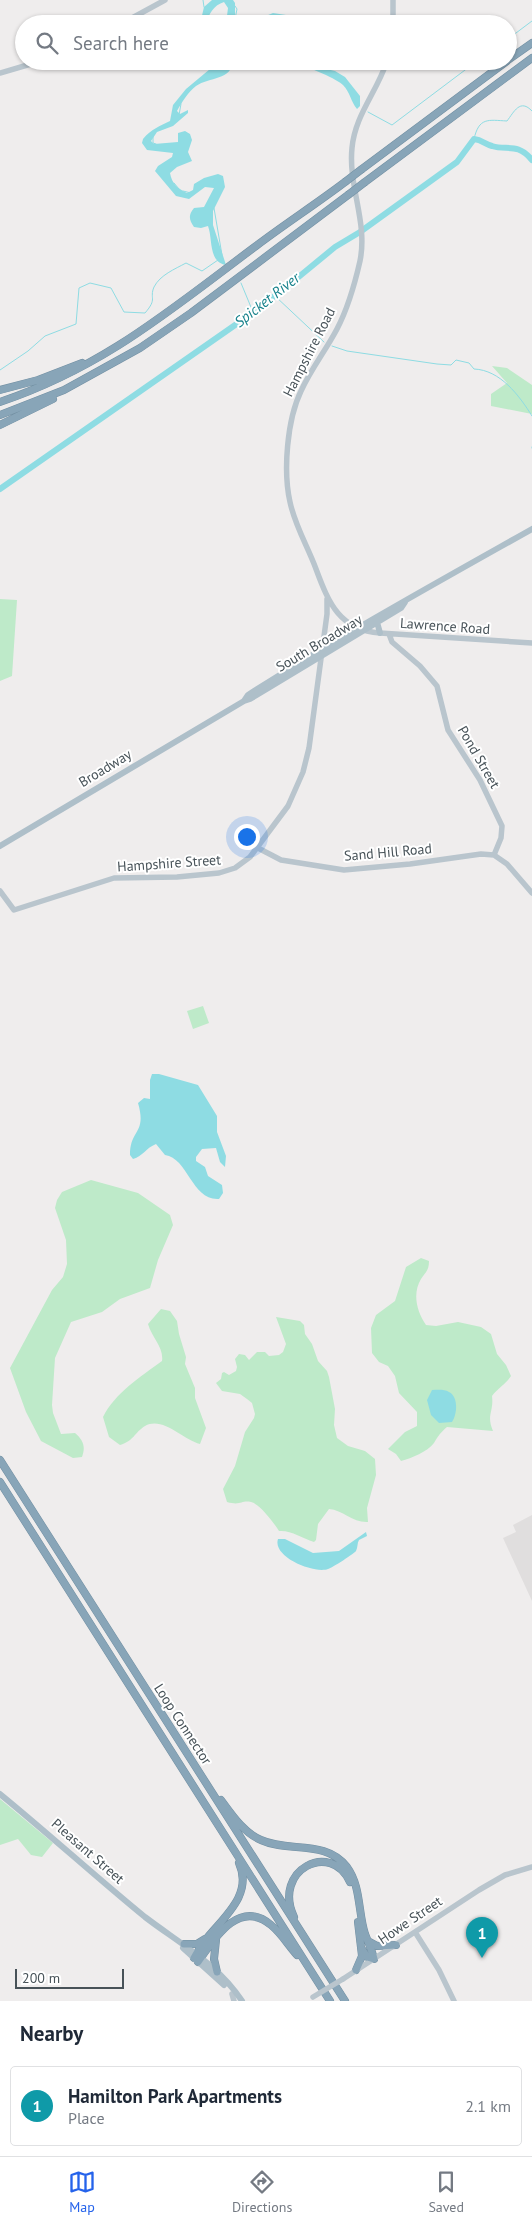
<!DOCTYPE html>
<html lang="en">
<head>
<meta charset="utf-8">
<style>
  :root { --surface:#fff; --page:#f2f2f3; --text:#1f2937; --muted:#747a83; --line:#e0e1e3; --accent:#2563eb }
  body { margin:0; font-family:"PT Sans",sans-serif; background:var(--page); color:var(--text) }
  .scale { position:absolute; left:15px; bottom:12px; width:109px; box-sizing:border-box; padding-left:5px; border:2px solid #475258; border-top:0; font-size:14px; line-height:18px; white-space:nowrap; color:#475258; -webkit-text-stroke:4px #fff; paint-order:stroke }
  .you { position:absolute; left:246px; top:836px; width:18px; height:18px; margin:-12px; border:4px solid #fff; border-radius:50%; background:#1a73e8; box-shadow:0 0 0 8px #1a73e833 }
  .badge { display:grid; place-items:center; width:32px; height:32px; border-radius:50%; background:var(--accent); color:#fff; font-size:16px; font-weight:700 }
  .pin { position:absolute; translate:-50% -41px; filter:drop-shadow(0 1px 2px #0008) }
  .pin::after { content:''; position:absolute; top:26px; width:18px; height:15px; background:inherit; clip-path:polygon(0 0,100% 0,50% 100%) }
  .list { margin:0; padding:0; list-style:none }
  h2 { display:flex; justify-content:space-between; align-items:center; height:65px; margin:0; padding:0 20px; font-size:21px }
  h2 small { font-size:16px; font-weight:400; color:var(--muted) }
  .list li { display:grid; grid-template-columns:32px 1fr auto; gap:15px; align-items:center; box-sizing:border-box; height:80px; margin:0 10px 10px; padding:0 10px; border:1px solid var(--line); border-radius:5px }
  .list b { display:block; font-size:19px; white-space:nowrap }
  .list p { margin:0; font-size:16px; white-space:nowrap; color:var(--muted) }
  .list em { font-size:16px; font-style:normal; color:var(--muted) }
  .icon { flex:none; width:28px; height:28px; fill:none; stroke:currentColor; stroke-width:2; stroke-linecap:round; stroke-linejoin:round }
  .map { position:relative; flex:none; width:532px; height:2001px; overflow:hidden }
  .search { position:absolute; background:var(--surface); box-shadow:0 1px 4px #0004; left:15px; right:15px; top:15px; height:55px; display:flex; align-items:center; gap:12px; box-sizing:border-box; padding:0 18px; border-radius:28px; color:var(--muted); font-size:19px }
  .sheet { height:155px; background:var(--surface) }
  nav { display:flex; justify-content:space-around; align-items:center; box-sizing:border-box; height:70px; border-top:1px solid var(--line); background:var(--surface); font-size:14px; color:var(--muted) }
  nav a { display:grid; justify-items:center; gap:2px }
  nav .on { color:var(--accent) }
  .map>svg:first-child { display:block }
  .education { fill:#e0dede }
  .green { fill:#beeac9 }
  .water { fill:#8edce3 }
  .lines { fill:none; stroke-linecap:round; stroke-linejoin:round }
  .stream { stroke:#8edce3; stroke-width:1 }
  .river { stroke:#8edce3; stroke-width:6 }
  .highway-casing { stroke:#7390a3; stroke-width:8 }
  .secondary { stroke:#b9c5cd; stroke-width:5.5 }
  .primary { stroke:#aebfc9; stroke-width:6 }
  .highway { stroke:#88a5b8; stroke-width:7 }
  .highway-bridge-casing { stroke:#7390a3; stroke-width:8; stroke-linecap:butt }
  .secondary-bridge { stroke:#b9c5cd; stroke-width:5.5 }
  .highway-bridge { stroke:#88a5b8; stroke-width:7 }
  .labels { text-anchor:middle; stroke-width:4; stroke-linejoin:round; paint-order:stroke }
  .street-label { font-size:14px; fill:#475258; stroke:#fff }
  .water-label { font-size:15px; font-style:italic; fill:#17828c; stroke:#fff }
</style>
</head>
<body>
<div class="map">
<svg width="532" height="2001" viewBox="0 0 532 2001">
  <rect width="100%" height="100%" fill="#efeded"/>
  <!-- education -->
  <path class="education" d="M532 1515V1601L503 1538 516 1532 513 1525Z"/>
  <!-- green -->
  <path class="green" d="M492 366 507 368 532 385V414L491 406V394L507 383Z
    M0 599 17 600 12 676 0 681Z
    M203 1006 209 1023 193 1029 187 1011Z
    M91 1180 138 1193 170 1215 173 1225 158 1260 150 1288 120 1299 102 1312 71 1322 55 1358 52 1405 53 1413 61 1434 75 1433C83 1440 86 1446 82 1457L73 1458 41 1441 26 1412 10 1368 52 1290 63 1277 67 1264 66 1240 55 1208 57 1200 62 1192Z
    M421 1258 429 1261C429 1270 426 1272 421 1279 412 1294 417 1312 426 1325L436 1326 458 1322 481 1327 491 1334 497 1354 506 1365 511 1376C506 1384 498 1388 492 1396 494 1412 486 1415 493 1431L447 1427C441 1432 438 1436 434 1443 427 1452 412 1458 401 1461L396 1454 388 1449 405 1432 417 1426V1412L399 1393 395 1376 388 1366 379 1362 372 1353 371 1328 376 1315 395 1301 406 1267Z
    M161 1309 170 1311 177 1321 179 1334 186 1357 185 1364 195 1388V1398L206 1428 200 1444C183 1440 163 1416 145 1426 134 1433 134 1441 120 1445L109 1437 103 1417C115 1393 140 1377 162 1361 164 1347 152 1338 148 1324Z
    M276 1317 300 1321 304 1325 305 1334 312 1344 318 1361 327 1371 329 1377 335 1409 334 1425 337 1438 348 1446 365 1451 375 1459 376 1475 367 1508 368 1522C353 1523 343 1510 329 1509L318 1524 316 1540 314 1542C302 1538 291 1530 279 1531 274 1523 260 1504 251 1502 241 1500 241 1506 227 1502L223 1489 235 1466 245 1432 254 1418 255 1414 252 1403 247 1399 240 1394 222 1391 216 1383 221 1379 222 1373 224 1372 229 1375 236 1371 237 1367 235 1359 239 1354 245 1355 249 1360 257 1352H265L269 1356 279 1355 283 1352 286 1344Z
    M0 1799 53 1843 42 1857 31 1855 18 1839 0 1845Z"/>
  <!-- water -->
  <path class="water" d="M212 0H233L235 3V24H226L228 8 224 2C214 5 208 14 207 24H200L204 7Z
    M273 13 286 15 296 24H247Z
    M227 61H233C232 80 209 77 196 86 188 92 182 102 177 111L180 114 188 110V113L173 126 157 132 151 141 154 144 178 142V133L185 131 190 134 192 140 188 152 192 161 177 167 170 173C172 184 177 188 187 193L193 190 194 184 204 178 218 174 223 176 225 187 213 211V225L226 265C208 262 213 239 208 226L201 228 194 227C189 220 188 215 194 208L204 207 214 188 205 187 189 199 176 196 155 171 158 166 172 157 173 153 147 150 142 143 143 139C151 129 160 126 170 121L173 105 186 89 210 69 221 67Z
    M296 61H313L318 67 335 71 345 77 360 96V106L357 109C351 102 350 92 343 85 339 80 307 66 299 65Z
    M152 1074H159L198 1085 217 1116V1132L226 1156 225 1167 220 1162 216 1148 202 1149 196 1157V1161L205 1167 208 1176 222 1185 223 1193 219 1199C192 1201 188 1158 165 1155L156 1144C146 1148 143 1156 133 1159L130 1155C130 1129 147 1134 138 1103L144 1098 150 1099V1080Z
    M432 1390C438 1390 444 1389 449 1392 459 1397 457 1415 452 1422L439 1423 431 1415 427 1400Z
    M366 1532 367 1536 359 1540C357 1543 358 1547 356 1551 355 1553 332 1568 328 1569 314 1574 272 1557 278 1539H285L313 1553 339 1551Z"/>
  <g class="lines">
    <!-- stream -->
    <path class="stream" d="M203 0 204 7
      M208 17 212 24
      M234 24 237 9 235 6
      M508 39 532 21
      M368 112 392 125 477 61
      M179 115 181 104
      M153 135V143L156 144
      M474 139C479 117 488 120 507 121 514 112 520 98 532 111
      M174 183 179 189
      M183 191 191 193
      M214 208 222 255
      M241 283 253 312
      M275 296 324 342
      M332 346 347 351 437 364 451 365 456 360 469 363 474 369C500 370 519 395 532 416
      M0 370 28 351 45 336 76 324 79 288 90 283 111 288 124 312 145 313C158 298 149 299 154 287 160 275 175 269 186 263L202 271 218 260
      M532 447V448"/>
    <!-- river -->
    <path class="river" d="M0 489 238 323 284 289 335 247 360 232 457 162 474 139C482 140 485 144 492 146 507 151 517 142 532 160"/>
    <defs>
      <path id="highway" d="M508 60 532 43
        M362 169 507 61
        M365 182 532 58
        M0 390 38 380 82 363
        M0 402C104 367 170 310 256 246 285 224 316 204 345 182
        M0 415 64 390 140 348 191 313 348 195
        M0 425 53 399
        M0 1460 345 2001
        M0 1482 330 2001
        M221 1800C232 1815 244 1833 261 1840 289 1853 325 1839 347 1867 361 1886 358 1912 365 1934 368 1942 372 1950 374 1959L367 1957 362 1949
        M294 1917C272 1870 331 1840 350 1882
        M216 1940 214 1959 217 1972
        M368 1941 377 1946 396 1945
        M184 1944H197L205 1939
        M194 1958C198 1951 202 1944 207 1938 225 1916 253 1894 239 1863
        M198 1962C214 1939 239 1898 271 1925 281 1933 288 1945 297 1955
        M356 1970 362 1956 358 1922"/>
    </defs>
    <!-- highway casing -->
    <use href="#highway" class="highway-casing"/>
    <!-- secondary -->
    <path class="secondary" d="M121 24 165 0
      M393 24V0
      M387 61C377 92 355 115 352 148 348 186 368 222 360 261 355 283 348 308 337 329 326 350 311 369 301 391 287 420 283 471 290 502 295 526 308 547 316 569 329 604 340 630 380 633L532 643
      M0 73 41 61
      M389 634 392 642 420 666 437 686 448 730 480 780 502 826 501 838 494 855
      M258 848 281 860 344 870 410 864 481 854 494 855 507 864 532 893
      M0 891 14 910 114 878 177 877 219 873 235 868 250 857 288 806 303 772 309 748 327 614V599
      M415 1932 439 1970 454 2001
      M343 1979 479 1890 505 1875 532 1867
      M232 1994 234 2001"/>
    <!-- primary -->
    <path class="primary" d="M377 622 380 633
      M244 701 248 695C340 636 436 583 532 529
      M0 846 244 701 250 699 270 687 401 608 405 602
      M0 1794C49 1834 96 1877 145 1917 179 1943 218 1964 242 2001
      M183 1948 224 1985"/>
    <!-- highway -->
    <use href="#highway" class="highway"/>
    <defs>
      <path id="highway-bridge" d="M345 182 362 169
        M348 195 365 182"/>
    </defs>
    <!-- highway-bridge casing -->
    <use href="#highway-bridge" class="highway-bridge-casing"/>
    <!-- secondary-bridge -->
    <path class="secondary-bridge" d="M313 1997 343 1979"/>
    <!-- highway-bridge -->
    <use href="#highway-bridge" class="highway-bridge"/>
  </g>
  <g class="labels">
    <!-- street labels -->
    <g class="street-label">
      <text transform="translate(309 352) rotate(-63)" y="5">Hampshire Road</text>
      <text transform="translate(445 626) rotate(4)" y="5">Lawrence Road</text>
      <text transform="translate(319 643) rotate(-31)" y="5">South Broadway</text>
      <text transform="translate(479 757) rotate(60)" y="5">Pond Street</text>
      <text transform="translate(105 768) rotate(-31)" y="5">Broadway</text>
      <text transform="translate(388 852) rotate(-5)" y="5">Sand Hill Road</text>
      <text transform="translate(169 863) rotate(-4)" y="5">Hampshire Street</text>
      <text transform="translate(183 1724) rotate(57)" y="5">Loop Connector</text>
      <text transform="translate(88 1851) rotate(41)" y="5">Pleasant Street</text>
      <text transform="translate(410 1920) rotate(-34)" y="5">Howe Street</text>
    </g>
    <!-- water labels -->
    <g class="water-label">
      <text transform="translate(267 300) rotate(-38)" y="5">Spicket River</text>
    </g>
  </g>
</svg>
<div class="scale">200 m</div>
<div class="you"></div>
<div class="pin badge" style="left:482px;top:1958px;background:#0f9aa8">1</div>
<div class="search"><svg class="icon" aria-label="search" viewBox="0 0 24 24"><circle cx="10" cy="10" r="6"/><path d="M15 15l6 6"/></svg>Search here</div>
</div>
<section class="sheet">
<h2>Nearby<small></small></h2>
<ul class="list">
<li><span class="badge" style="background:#0f9aa8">1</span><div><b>Hamilton Park Apartments</b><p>Place</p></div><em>2.1 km</em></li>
</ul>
</section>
<nav>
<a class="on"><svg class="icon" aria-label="map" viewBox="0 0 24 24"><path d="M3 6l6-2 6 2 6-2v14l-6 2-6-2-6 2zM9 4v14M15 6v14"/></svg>Map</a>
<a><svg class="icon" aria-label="directions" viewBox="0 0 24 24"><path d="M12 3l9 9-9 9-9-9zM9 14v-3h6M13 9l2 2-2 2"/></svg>Directions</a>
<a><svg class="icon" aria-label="saved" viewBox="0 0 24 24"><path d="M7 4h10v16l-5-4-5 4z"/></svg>Saved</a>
</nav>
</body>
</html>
